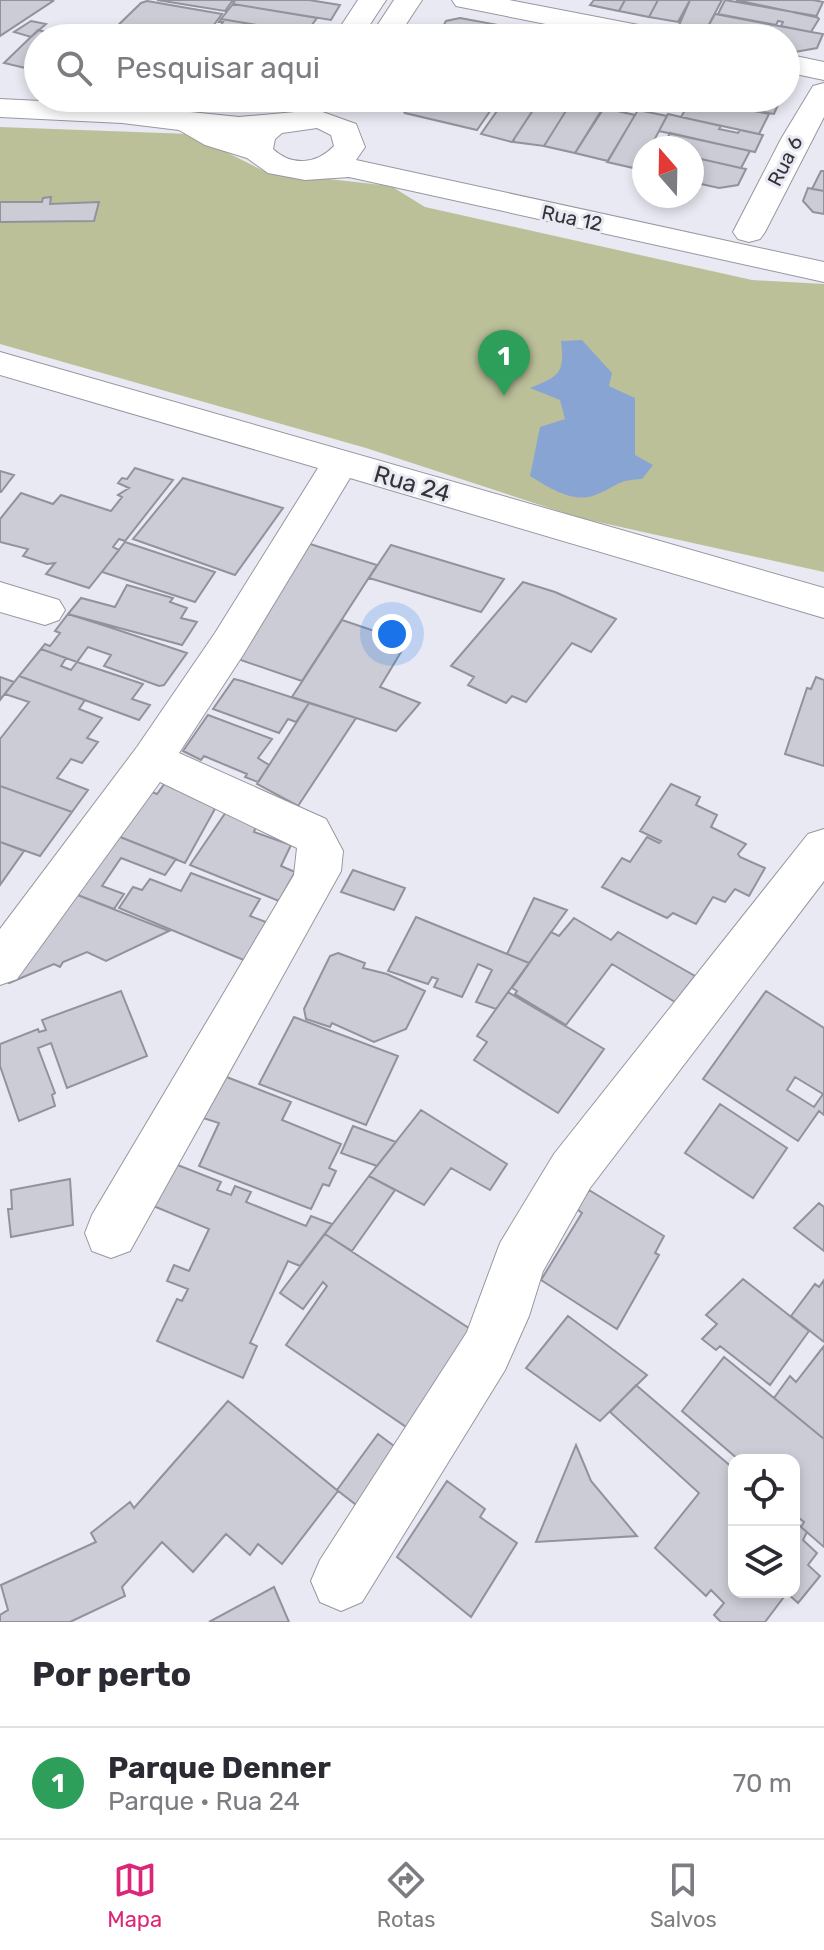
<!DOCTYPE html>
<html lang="pt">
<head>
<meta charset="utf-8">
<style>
  :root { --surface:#fff; --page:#f2f2f3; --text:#2b2b33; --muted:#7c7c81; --line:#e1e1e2; --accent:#db2777 }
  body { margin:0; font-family:Rubik,sans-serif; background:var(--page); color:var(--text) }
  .controls { position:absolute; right:24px; bottom:24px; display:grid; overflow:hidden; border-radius:16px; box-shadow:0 4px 12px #0003 }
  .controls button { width:72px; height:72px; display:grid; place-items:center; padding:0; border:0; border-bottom:2px solid var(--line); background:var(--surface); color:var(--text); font:40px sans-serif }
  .compass { position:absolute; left:632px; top:136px; width:72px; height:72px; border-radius:50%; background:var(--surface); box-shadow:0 4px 12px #0003; rotate:340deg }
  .you { position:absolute; left:392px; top:634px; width:28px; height:28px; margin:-20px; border:6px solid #fff; border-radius:50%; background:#1a73e8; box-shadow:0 0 0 12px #1a73e833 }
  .badge { display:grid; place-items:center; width:52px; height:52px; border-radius:50%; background:var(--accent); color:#fff; font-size:26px; font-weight:700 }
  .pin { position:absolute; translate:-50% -66px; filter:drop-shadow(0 2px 4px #0008) }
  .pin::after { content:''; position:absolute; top:42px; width:28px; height:24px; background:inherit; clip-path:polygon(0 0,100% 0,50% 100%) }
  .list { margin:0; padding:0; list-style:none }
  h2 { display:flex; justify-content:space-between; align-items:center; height:104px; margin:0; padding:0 32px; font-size:34px }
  h2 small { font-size:26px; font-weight:400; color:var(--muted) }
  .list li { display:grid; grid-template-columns:52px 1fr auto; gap:24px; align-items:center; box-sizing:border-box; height:112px; padding:0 32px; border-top:2px solid var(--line) }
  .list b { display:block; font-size:30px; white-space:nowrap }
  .list p { margin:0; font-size:26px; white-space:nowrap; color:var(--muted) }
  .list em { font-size:26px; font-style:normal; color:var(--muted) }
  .icon { flex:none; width:44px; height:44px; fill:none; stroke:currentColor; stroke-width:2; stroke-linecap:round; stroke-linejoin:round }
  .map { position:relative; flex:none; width:824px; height:1622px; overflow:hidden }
  .search { position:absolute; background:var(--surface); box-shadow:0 4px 12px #0003; left:24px; right:24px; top:24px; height:88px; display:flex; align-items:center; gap:20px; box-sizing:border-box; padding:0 28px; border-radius:44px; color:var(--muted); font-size:30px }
  .sheet { height:216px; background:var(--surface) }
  nav { display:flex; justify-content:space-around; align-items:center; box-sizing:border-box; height:112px; border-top:2px solid var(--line); background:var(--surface); font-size:22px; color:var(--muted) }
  nav a { display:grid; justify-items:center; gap:4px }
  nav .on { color:var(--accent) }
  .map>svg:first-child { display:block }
  .green { fill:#bcc099 }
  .water { fill:#88a4d3 }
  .building { fill:#ccccd6; stroke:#92929c; stroke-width:2; fill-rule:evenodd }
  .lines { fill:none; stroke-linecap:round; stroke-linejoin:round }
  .minor-casing { stroke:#9897a1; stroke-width:2 }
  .minor { fill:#fff; fill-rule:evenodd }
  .labels { text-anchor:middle; stroke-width:6; stroke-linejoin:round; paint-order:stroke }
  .far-street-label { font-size:20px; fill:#343438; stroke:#e9e9f3 }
  .street-label { font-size:24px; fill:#343438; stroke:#e9e9f3 }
</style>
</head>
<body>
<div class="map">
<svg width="824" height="1622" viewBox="0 0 824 1622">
  <rect width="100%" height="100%" fill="#e9e9f3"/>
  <!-- green -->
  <path class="green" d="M0 127 190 134 266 172 391 186 425 207 752 280 824 284V572L580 518 366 448 0 344Z"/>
  <!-- water -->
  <path class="water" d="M582 340 612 373 609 386 635 398V455L653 465 642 479C615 480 617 487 595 495 573 504 548 487 530 476L540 427 565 419 560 400 530 388C559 376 565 374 561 341Z"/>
  <!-- building -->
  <path class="building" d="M0 0H50L53 1 0 36Z
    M157 0H233L225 11Z
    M235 0H309L340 5 331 20 233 4Z
    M594 0H625L619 11 590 5Z
    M625 0H658L649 17 619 11Z
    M658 0H690L678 22 649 17Z
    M690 0H722L707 28 679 25Z
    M725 0 816 16 819 19 811 32 781 26 783 22 778 21 776 25 718 14Z
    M736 0H813L823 2 816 17Z
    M147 1 222 14 204 38H119L108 35 141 3Z
    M233 4 317 18 306 33 221 19Z
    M715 14 811 32 823 34 817 48 795 52 786 50V38H723L704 34Z
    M460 18 535 32 549 35 547 38H437L446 21Z
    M221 19 310 34 318 35 316 38H235L210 34 216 32 223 22H219Z
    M31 21 46 24 31 37 14 32Z
    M97 28 107 31 100 38H79L89 29Z
    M38 30 71 38H38V71L4 63Z
    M403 98H499L477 130 405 113 399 105Z
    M506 98H541L512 142 481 134Z
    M541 98H574L544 146 514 142V139L512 142Z
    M574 98 607 101 575 153 544 146Z
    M613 98H644L639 108 611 102Z
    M644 98H677L671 109 642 102Z
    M690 98H781L774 114 749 110 750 107 746 106 745 109Z
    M692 98 749 110 769 114 759 134 681 117Z
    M604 108 635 115 608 161 575 153Z
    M638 110 667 116 650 148H644V158L638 169 607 162Z
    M668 114 721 126 719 129 738 133 740 130 763 135 755 152 659 131Z
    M670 133 732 147 750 151 741 168 692 157V148H662Z
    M692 157 741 168 746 169 738 185 719 188 692 182Z
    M821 171H824V191L812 189Z
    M808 188 824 191V214L813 212 803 201Z
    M51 197 50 204 99 202 94 221 0 222V202H42L43 198Z
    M135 468 173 480 125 541 119 539 113 547 119 550 89 588 46 574 55 563 47 564 23 556 28 549 0 542V519L21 493 53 504 61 495 111 511 122 497 118 495 129 488 118 483 122 478 127 479Z
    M0 471 14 475 1 492H0Z
    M183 478 283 508 235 575 133 539Z
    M125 542 215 572 195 602 102 572Z
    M310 544 377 565 302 681 232 657Z
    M391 545 504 579 481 612 369 578Z
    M523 582 555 592 616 619 591 652 572 643 526 702 512 696 506 703 468 685 474 677 451 666Z
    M127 585 173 598 170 602 187 608 181 618 197 622 182 645 68 614 81 598 115 607Z
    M68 614 109 627 187 653 164 685 159 686 104 666 111 655 88 647 77 662 41 649 45 644 50 646 60 633 55 631Z
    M342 620 407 642 380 687 420 703 396 731 292 697Z
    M41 649 66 658 61 666 71 670 77 662 143 684 132 699 150 705 139 720 19 676Z
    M19 676 85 700 79 709 102 718 87 738 98 742 82 763 71 759 57 778 88 790 72 812 0 786V739L29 702 5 694Z
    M0 677 14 682 0 700Z
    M816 677 824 680V766L785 754 807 688 811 689Z
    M234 679 242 681 309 703 296 722 288 719 279 733 213 709Z
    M309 703 356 718 298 806 257 784Z
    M208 715 272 739 258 758 269 765 258 782 245 777 247 774 204 756 201 760 183 751Z
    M165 783 216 807 185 863 110 833 141 788 157 794Z
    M671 784 700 797 696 805 717 815 711 827 746 844 738 854 740 857 765 868 749 896 735 889 725 902 713 897 696 924 673 913 667 918 602 887 622 858 630 862 647 837 659 843 661 841 640 831Z
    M0 786 72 812 40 856 0 842Z
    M226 812 256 826 254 832 291 845 281 866 295 872 279 901 190 865Z
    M110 833 176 859 165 875 121 858 102 886 124 894 114 909 70 892Z
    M0 842 24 851 0 885Z
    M353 870 405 888 394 910 341 892Z
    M191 873 260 899 250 916 266 922 246 961 119 908 133 887 142 890 150 879 181 891Z
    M70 892 169 931 106 961 87 952 63 962 60 967 54 964 9 983 6 981Z
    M534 898 567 910 529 963 507 954Z
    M416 917 507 954 529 963 496 1009 476 1002 492 970 478 964 462 997 434 987 438 979 432 977 428 984 388 971Z
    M574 918 611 940 618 932 695 976 675 1002 612 964 566 1025 515 994 517 991 512 988 551 932 559 936Z
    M338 953 365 963 363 968 387 974 425 991 406 1029 374 1042 332 1023 330 1027 306 1019 304 1009 330 956Z
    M121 991 147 1056 67 1088 51 1043 38 1048 55 1093 52 1095 55 1106 19 1121 0 1066V1044L38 1029 39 1032 46 1030 42 1020Z
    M766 991 824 1028V1115L819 1111 798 1141 703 1079ZM795 1077 823 1094 814 1107 787 1090Z
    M508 992 604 1049 558 1113 474 1060 487 1042 477 1036Z
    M294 1017 398 1056 366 1125 259 1084Z
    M224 1076 291 1102 282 1120 341 1144 329 1168 336 1171 329 1186 323 1184 311 1209 199 1166 219 1123 203 1118Z
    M720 1104 787 1148 753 1198 685 1153Z
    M421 1110 507 1164 490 1190 451 1168 424 1205 369 1176Z
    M353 1126 396 1142 377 1166 341 1153Z
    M175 1164 221 1182 217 1190 231 1195 235 1186 251 1192 246 1202 306 1226 311 1216 332 1224 300 1266 288 1261 250 1343 257 1346 243 1378 157 1341 177 1299 182 1301 188 1289 167 1281 174 1265 189 1271 209 1229 151 1205Z
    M369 1176 395 1190 352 1251 325 1234Z
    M70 1179 73 1225 11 1237 8 1209H12L11 1190Z
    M589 1190 664 1236 655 1253 659 1255 617 1329 541 1280 582 1213 577 1209Z
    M819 1203 824 1207V1251L794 1228Z
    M325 1234 481 1336 418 1435 286 1345 327 1286 323 1282 303 1309 280 1293Z
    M743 1279 809 1331 770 1385 720 1346 716 1350 702 1339 717 1324 706 1315Z
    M824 1280V1342L791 1316 815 1284 819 1287Z
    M568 1316 647 1375 600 1421 526 1368Z
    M824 1346V1439L774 1398 790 1376 796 1382Z
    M724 1357 824 1439V1547L801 1527 804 1522 794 1514V1460H739L682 1411Z
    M636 1385 734 1469V1592H794V1521L807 1532 803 1540 817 1553 808 1565 820 1576 798 1603 787 1593 765 1622H721L714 1615 724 1603 711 1590 706 1596 655 1548 699 1493 610 1412Z
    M228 1401 338 1491 282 1564 258 1544 250 1555 226 1534 193 1572 162 1542 122 1587 125 1596 70 1622H0V1615L8 1610 1 1585 96 1542 91 1533 130 1502 134 1508Z
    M378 1434 402 1452 364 1511 337 1490Z
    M576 1445 591 1481 637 1536 536 1542Z
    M447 1481 485 1509 480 1517 517 1543 471 1617 397 1557Z
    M274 1587 289 1622H209Z"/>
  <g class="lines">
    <defs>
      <path id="minor" d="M358 0H386L361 38H333Z
        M394 0H422L397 38H369Z
        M452 0H509L659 29 669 32 673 38H616L456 6Z
        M786 54 824 62V80L786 72Z
        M824 83V117L765 232 760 239 749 242 738 239 733 232 781 139 813 86Z
        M0 99 122 105 239 117 317 110 356 124 365 147 356 160 824 262V282L349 177 305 180 268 173 247 158 205 145 179 130 122 123 0 117ZM317 128 331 135 334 146C317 164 292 167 273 149L275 139 282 133Z
        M0 352 824 588V618L350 478 243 655 179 753 326 819 343 851 341 871 130 1251 111 1258 92 1251 85 1233 92 1215 294 875 297 848 160 782 17 979 0 985V929L137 747 215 633 318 468 0 375Z
        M0 582 59 600 65 610 59 620 45 625 0 612Z
        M824 829V881L590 1188 543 1271 529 1316 505 1370 362 1602 341 1611 320 1602 311 1581 320 1560 467 1332 500 1243 554 1154 808 834Z"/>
    </defs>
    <!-- minor casing -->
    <use href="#minor" class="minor-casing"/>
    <!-- minor -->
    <use href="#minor" class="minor"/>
  </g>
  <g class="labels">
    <!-- far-street labels -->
    <g class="far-street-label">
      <text transform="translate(785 161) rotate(-63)" y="7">Rua 6</text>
      <text transform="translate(572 218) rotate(12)" y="7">Rua 12</text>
    </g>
    <!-- street labels -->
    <g class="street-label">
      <text transform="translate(412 484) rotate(16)" y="8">Rua 24</text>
    </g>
  </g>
</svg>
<div class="controls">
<button><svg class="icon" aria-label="locate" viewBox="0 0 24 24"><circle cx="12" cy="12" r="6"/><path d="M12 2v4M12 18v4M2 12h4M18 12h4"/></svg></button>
<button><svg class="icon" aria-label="layers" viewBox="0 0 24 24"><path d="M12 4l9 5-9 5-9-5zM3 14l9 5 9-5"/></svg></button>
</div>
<svg class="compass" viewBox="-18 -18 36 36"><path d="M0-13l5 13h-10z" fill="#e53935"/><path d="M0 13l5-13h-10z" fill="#7c7c81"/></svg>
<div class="you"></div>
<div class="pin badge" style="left:504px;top:396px;background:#2e9e5b">1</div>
<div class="search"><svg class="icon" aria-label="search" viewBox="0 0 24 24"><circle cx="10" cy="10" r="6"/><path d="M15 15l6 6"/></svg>Pesquisar aqui</div>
</div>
<section class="sheet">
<h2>Por perto<small></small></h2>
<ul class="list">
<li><span class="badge" style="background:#2e9e5b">1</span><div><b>Parque Denner</b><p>Parque · Rua 24</p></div><em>70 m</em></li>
</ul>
</section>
<nav>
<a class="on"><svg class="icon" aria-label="map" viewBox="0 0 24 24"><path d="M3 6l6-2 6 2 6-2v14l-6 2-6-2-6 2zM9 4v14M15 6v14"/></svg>Mapa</a>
<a><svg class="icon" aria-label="directions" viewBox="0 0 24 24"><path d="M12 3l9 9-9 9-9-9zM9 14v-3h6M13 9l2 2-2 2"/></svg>Rotas</a>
<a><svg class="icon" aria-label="saved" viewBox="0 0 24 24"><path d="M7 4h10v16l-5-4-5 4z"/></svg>Salvos</a>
</nav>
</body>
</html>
